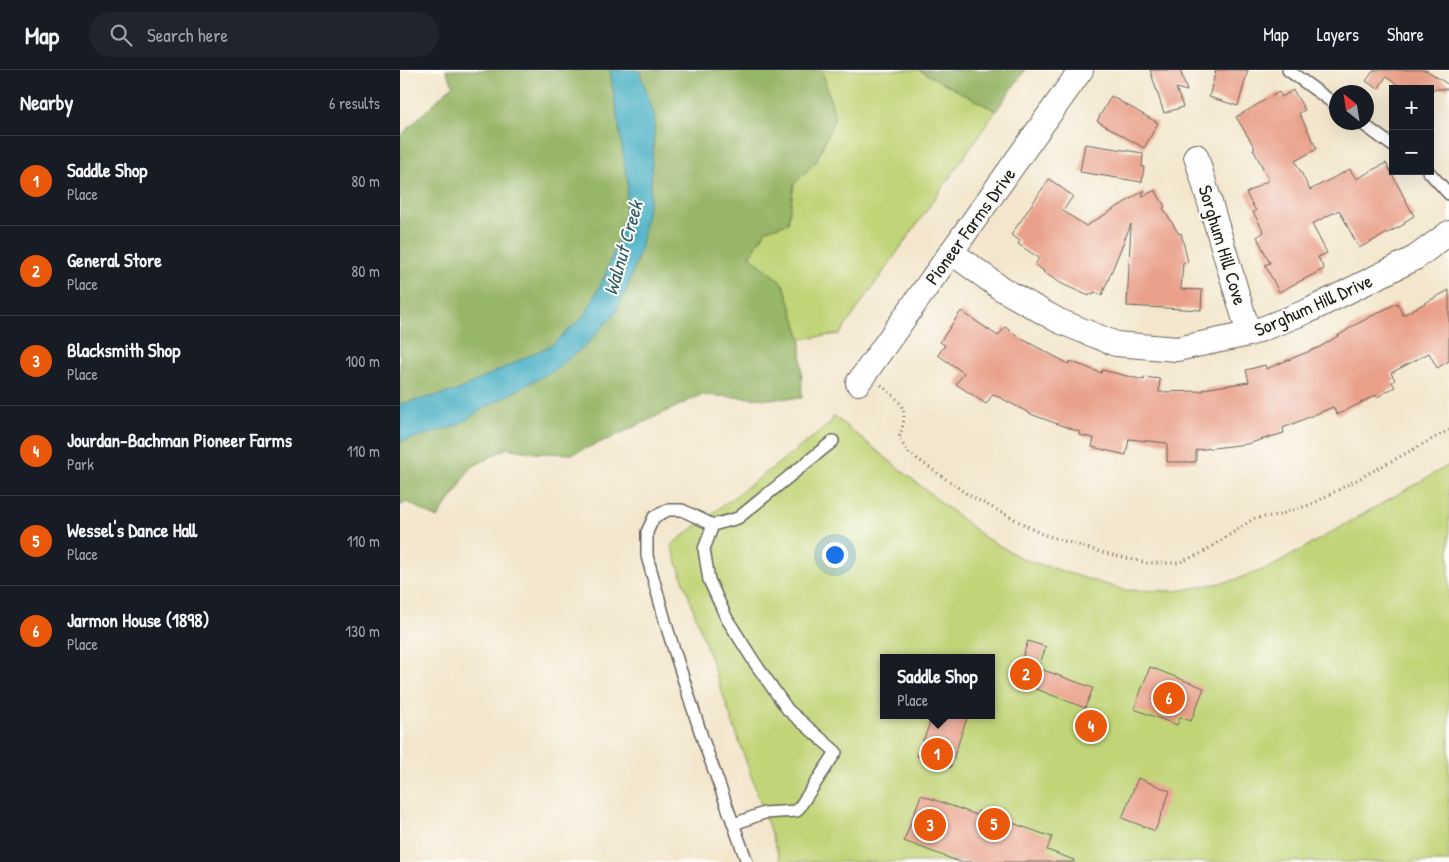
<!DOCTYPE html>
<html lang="en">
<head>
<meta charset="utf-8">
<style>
  :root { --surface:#171b24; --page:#20242c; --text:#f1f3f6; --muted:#9ea1a6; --line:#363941; --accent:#ea580c }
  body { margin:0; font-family:"Patrick Hand",sans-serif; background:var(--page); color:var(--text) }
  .controls { position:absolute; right:15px; top:15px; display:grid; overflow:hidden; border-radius:0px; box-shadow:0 5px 20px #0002 }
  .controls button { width:45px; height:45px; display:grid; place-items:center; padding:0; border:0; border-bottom:1px solid var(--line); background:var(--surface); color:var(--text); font:25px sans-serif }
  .compass { position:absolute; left:929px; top:15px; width:45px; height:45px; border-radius:50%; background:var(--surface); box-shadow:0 5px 20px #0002; rotate:330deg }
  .you { position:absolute; left:434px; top:484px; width:18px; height:18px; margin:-12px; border:4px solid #fff; border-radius:50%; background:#1a73e8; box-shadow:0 0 0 8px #1a73e833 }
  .badge { display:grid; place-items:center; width:32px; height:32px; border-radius:50%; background:var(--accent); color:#fff; font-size:16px; font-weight:700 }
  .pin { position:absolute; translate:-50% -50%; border:2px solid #fff; box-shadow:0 1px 5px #0006 }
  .popup { position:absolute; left:480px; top:584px; width:115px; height:65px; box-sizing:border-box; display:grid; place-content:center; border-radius:0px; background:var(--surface); filter:drop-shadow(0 1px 4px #0005); font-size:16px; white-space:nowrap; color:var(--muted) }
  .popup b { font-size:19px; color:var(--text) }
  .popup::after { content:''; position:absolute; left:50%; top:100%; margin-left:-10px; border:10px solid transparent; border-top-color:var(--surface) }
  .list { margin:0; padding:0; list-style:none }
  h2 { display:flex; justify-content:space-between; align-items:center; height:65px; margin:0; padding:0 20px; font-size:21px }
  h2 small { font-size:16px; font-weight:400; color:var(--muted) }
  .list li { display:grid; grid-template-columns:32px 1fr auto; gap:15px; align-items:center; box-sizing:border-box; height:90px; padding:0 20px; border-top:1px solid var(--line) }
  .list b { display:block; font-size:19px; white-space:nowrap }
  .list p { margin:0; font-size:16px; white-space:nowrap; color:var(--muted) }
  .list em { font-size:16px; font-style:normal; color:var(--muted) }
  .icon { flex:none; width:28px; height:28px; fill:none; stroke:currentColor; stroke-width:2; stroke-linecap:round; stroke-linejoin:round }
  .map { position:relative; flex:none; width:1049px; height:792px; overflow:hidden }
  header { display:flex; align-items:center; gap:30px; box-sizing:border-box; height:70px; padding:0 25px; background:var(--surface); border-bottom:1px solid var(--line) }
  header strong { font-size:24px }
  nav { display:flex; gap:28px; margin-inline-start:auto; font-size:18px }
  .search { width:350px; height:45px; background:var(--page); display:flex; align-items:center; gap:12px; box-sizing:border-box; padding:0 18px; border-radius:28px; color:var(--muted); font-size:19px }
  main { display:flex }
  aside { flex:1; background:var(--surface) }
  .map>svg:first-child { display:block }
  .green { fill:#c1d477; stroke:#6e784a; fill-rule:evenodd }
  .forest { fill:#98b668; stroke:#5a6942 }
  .water { fill:#46afc5; stroke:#316670 }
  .building { fill:#e99f88 }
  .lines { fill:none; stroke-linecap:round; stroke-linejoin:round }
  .lane-casing { stroke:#67635a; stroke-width:14 }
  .street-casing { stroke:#67635a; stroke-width:26 }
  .path { stroke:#67635a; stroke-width:3; stroke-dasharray:1 4; stroke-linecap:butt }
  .lane { stroke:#fff; stroke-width:11 }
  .street { stroke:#fff; stroke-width:24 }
  .labels { text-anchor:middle; stroke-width:4; stroke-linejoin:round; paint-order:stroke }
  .street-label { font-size:19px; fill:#1c1c1c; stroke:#fdfcf7 }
  .water-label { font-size:20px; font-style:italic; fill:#2f5e68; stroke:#fdfcf7 }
</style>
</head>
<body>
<header>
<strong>Map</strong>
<div class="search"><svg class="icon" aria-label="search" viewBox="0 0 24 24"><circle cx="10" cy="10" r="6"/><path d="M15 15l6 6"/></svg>Search here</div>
<nav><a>Map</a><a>Layers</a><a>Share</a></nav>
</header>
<main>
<aside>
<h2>Nearby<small>6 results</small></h2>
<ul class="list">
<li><span class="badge">1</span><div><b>Saddle Shop</b><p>Place</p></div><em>80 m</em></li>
<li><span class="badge">2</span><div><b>General Store</b><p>Place</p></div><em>80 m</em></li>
<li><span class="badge">3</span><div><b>Blacksmith Shop</b><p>Place</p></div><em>100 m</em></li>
<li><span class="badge">4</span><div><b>Jourdan-Bachman Pioneer Farms</b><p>Park</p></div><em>110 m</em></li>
<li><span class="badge">5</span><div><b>Wessel's Dance Hall</b><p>Place</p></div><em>110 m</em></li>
<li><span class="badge">6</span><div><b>Jarmon House (1898)</b><p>Place</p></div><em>130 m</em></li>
</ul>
</aside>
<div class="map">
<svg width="1049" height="792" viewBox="0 0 1049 792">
  <rect width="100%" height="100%" fill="#fdfcf7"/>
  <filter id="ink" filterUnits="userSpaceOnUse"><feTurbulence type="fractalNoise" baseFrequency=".02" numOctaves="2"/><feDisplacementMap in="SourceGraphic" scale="10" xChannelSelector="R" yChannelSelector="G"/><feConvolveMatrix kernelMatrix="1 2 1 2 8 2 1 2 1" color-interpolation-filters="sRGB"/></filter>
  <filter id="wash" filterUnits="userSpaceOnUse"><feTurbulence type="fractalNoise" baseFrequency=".0096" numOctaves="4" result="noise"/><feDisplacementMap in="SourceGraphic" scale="20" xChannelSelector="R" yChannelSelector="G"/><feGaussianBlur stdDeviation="1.12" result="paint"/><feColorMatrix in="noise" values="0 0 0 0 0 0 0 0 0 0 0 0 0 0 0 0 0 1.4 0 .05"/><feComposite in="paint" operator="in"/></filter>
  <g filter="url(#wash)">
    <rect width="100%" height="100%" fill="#f3e6cc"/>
    <!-- green -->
    <path class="green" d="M422 0H519L596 41 440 264 401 269 384 215 350 187 366 160 388 153 394 114 416 92 435 47Z
      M434 346 584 467 623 489 724 520 776 521 831 511 871 497 1049 395V792H381L271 475 430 354ZM483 588H591V645H483Z"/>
    <!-- forest -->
    <path class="forest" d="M46 0H422L435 47 416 92 394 114 388 153 366 160 350 186 384 215 401 269 402 328 368 329 301 325 213 367 172 384 135 383 107 378 70 398 56 422 37 448 7 432 0 436V66L53 15Z
      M519 0H625L596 41Z"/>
    <!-- water -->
    <path class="water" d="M210 0H239L255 47 250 127 240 181 228 216 215 244 185 276 155 300 86 337 56 356 7 370 0 371V334L56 321 153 274 185 245 204 208 223 155 228 115Z"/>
    <g id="blocks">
      <!-- building -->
      <path class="building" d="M750 0H780L787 21 776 18 783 37 764 43Z
        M816 0H848L838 36 809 27Z
        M974 0H1026L1049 15V19H1004L986 7 978 19 966 11Z
        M893 20 905 40 899 43 917 79 895 91 910 120 950 99 956 109 986 93 1014 146 1004 152 1005 154 959 178 939 140 912 154 927 183 918 187 924 199 879 222 865 195 870 193 857 167 864 162 853 142 856 141 846 123 869 110 853 79 855 78 836 47 879 22 882 27Z
        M711 26 758 53 744 78 697 51Z
        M685 74 743 83 742 97H744L742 112 680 102Z
        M649 109 673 126 663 141 686 156 745 120 742 127 755 120 765 137 763 138 779 164 781 163 788 192 783 193 781 219 802 220 801 240 727 236 731 154 702 225 694 222 693 225 690 224 689 226 662 214 643 202 644 201 635 195 639 188 618 174 620 171 611 165Z
        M1049 220V291L1037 298 1029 283 991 303 995 310 992 312 995 317 977 327 976 325 937 345 933 337 883 358 884 363 847 374 796 380V392H767V373L729 369 726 385 692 377 694 368 679 365 680 362 633 345 593 324 586 334 556 314 564 303 538 285 545 275 540 272 561 241 598 266 605 257 622 269 669 294 670 291 701 303 702 300 744 310V307L760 309 759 322 803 321V319L849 312 846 300 865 295 866 299 920 277 949 259V258L997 233 1003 245Z
        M628 571 646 577 638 598 693 618 685 638 631 617 629 621 613 615Z
        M750 597 804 618 791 651 780 647 777 655 734 639Z
        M533 645H568L550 698 517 686Z
        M738 708 770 721 755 761 722 748Z
        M521 725 577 745 578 741 652 767 647 780 674 790V792H560L504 771Z"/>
    </g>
  </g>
  <g filter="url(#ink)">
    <use href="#blocks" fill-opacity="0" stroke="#67635a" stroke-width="1"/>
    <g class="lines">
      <defs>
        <path id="lane" d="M888 0 936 35
          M960 52 993 76
          M1028 101 1049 124
          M313 455 304 479 309 510 327 549 355 593 388 640 436 682 397 741 364 743 334 754
          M347 792 302 667 268 561 247 486V462L254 447 268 440H282L313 455 338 448 433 371"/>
        <path id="street" d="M796 86 849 264
          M551 182 602 219 659 251 716 274 777 279 849 264 908 241 1015 188 1049 163
          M458 313 681 0"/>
      </defs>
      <!-- lane casing -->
      <use href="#lane" class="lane-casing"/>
      <!-- street casing -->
      <use href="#street" class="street-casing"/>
      <!-- path -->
      <path class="path" d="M481 315C504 334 509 339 499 368L509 383 567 424 642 464 697 481 747 493H778L802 483 855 448 879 445 912 434 1049 360"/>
      <!-- lane -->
      <use href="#lane" class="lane"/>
      <!-- street -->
      <use href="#street" class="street"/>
    </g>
  </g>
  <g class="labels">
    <!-- street labels -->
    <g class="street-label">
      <text transform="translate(570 156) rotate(-54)" y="7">Pioneer Farms Drive</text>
      <text transform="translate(823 175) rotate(73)" y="7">Sorghum Hill Cove</text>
      <text transform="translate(913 235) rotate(-24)" y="7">Sorghum Hill Drive</text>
    </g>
    <!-- water labels -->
    <g class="water-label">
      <text transform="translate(223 178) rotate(-74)" y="7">Walnut Creek</text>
    </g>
  </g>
</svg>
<div class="controls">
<button>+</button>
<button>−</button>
</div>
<svg class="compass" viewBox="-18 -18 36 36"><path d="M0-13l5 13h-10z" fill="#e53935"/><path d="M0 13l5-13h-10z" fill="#9ea1a6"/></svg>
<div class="you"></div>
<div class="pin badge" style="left:537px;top:684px">1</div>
<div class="popup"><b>Saddle Shop</b>Place</div>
<div class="pin badge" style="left:626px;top:604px">2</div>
<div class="pin badge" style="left:530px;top:755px">3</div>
<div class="pin badge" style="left:691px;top:656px">4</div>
<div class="pin badge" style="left:594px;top:754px">5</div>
<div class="pin badge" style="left:769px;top:628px">6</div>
</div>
</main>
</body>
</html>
